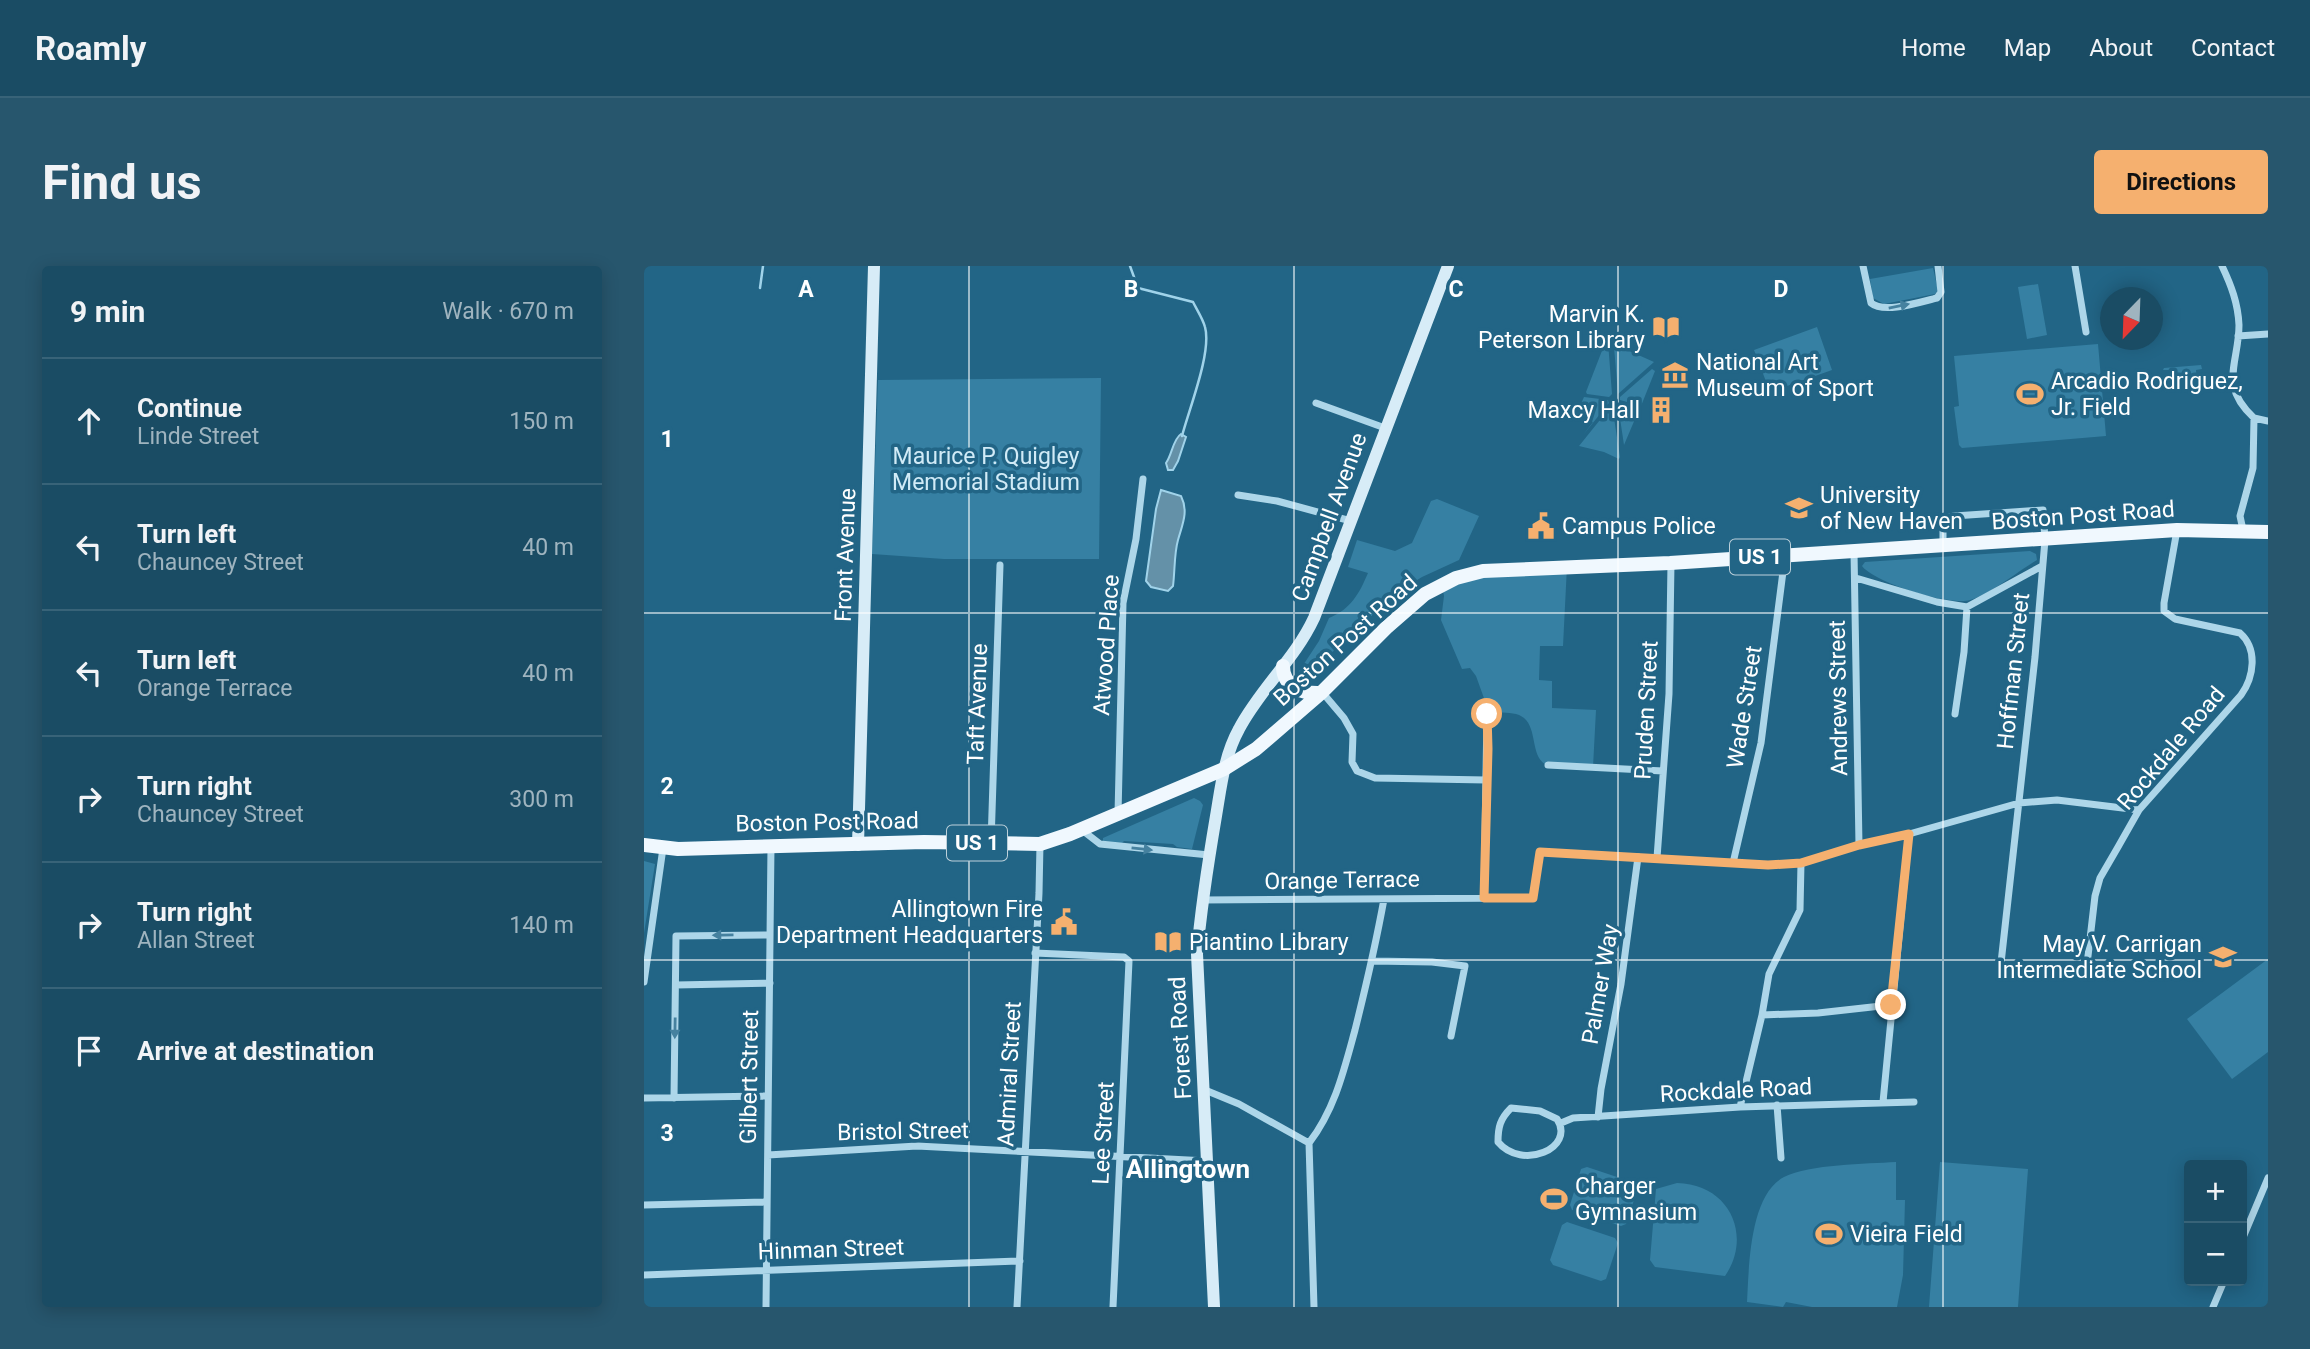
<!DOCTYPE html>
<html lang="en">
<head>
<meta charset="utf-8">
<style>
  :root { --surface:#1a4c64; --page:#27566d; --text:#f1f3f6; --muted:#9fb4bf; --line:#386378; --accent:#f5b06f }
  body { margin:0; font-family:Roboto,sans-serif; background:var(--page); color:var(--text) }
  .controls { position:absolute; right:21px; bottom:21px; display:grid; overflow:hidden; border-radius:7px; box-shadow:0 4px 18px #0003 }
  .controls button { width:63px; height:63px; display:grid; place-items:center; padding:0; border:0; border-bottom:2px solid var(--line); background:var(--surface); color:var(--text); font:35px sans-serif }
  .compass { position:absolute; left:1456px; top:21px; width:63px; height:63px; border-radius:50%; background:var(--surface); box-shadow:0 4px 18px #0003; rotate:203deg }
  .stop { position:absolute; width:21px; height:21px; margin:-16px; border:5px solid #f5b06f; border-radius:50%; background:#fff }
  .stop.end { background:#f5b06f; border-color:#fff; box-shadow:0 2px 7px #0008 }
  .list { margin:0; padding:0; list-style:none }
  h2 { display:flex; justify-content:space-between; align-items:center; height:91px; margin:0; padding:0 28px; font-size:30px }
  h2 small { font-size:23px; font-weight:400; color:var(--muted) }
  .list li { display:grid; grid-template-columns:46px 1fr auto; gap:21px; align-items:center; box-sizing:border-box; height:126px; padding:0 28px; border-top:2px solid var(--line) }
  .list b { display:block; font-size:26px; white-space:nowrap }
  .list p { margin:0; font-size:23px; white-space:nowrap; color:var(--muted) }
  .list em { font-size:23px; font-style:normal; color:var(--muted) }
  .icon { flex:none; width:38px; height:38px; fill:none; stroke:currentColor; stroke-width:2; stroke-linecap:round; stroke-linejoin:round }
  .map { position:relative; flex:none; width:1624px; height:1041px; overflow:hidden; border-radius:7px }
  header { display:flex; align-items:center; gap:42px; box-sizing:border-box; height:98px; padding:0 35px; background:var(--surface); border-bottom:2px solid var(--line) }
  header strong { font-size:33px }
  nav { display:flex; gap:38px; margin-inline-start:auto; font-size:24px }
  .intro { display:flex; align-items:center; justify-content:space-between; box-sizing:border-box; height:168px; padding:0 42px }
  h1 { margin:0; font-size:49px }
  .button { padding:18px 32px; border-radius:7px; background:var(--accent); color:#111; font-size:24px; font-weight:700 }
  main { display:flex; gap:42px; padding:0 42px }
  aside { flex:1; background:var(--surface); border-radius:7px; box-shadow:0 4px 18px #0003 }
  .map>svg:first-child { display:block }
  .green { fill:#3680a3 }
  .water { fill:#6491a8; stroke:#a0d3ea; stroke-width:2 }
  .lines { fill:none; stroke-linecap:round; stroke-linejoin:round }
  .stream { stroke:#a0d3ea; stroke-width:2.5 }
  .street { stroke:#add6e9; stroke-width:7 }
  .secondary { stroke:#d7ecf7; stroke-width:12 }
  .primary { stroke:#f0f8fe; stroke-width:14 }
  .oneway { fill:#45819f }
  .route { stroke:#f5b06f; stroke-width:9 }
  .grid { fill:none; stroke:#fff; stroke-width:2; stroke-opacity:0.55 }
  .labels { text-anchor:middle; stroke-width:7; stroke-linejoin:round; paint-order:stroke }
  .shield { fill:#226586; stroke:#bdd1db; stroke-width:2 }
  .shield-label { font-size:21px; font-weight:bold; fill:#fff }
  .poi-label { font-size:23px; fill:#fff; stroke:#226586; text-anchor:start }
  .park-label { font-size:23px; fill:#d1ebf7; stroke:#226586 }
  .street-label { font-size:23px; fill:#fff; stroke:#226586 }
  .quarter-label { font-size:26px; font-weight:bold; fill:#fff; stroke:#226586 }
  .grid-label { font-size:23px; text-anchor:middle; font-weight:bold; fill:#fff; stroke:#226586; stroke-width:7; stroke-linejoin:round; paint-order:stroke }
</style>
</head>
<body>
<header>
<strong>Roamly</strong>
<nav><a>Home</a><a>Map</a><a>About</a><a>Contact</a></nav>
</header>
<div class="intro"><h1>Find us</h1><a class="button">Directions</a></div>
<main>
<aside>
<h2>9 min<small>Walk · 670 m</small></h2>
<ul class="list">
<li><svg class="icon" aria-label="ahead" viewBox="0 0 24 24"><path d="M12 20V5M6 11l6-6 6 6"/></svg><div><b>Continue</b><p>Linde Street</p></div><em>150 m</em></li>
<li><svg class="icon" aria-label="left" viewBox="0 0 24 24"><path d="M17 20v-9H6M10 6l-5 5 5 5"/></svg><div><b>Turn left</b><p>Chauncey Street</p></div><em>40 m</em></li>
<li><svg class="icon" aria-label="left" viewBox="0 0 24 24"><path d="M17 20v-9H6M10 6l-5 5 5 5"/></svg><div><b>Turn left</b><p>Orange Terrace</p></div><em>40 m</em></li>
<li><svg class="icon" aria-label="right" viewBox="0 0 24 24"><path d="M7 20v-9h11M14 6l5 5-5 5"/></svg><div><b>Turn right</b><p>Chauncey Street</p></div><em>300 m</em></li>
<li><svg class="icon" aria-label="right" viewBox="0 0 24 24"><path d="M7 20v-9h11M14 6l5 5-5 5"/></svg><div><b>Turn right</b><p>Allan Street</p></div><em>140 m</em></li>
<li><svg class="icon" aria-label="arrive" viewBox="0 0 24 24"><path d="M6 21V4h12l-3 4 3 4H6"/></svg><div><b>Arrive at destination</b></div></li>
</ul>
</aside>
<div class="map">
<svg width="1624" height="1041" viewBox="0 0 1624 1041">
  <rect width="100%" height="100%" fill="#226586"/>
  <!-- green -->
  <path class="green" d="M1289 2 1294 24 1291 28 1240 38 1229 32 1226 13Z
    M1394 18 1403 69 1383 73 1374 21Z
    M1173 61 1188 104 1126 126 1110 84Z
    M964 76 968 128 965 131 943 128 942 126 961 77Z
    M1454 78 1462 170 1318 182 1315 179 1310 141 1315 140 1310 90Z
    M972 79 1010 96 974 128 970 81Z
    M1557 99 1558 103 1552 104 1553 120 1559 121V124L1521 126V123L1528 122 1526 104H1519L1520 102Z
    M1008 103 1011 105 997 140 976 134V131Z
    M457 112 455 293H300L228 288 234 114Z
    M940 131 964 134 965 137 939 169 949 156 935 151 934 144Z
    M975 137 994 146 980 179 974 139Z
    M968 139 976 191 975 193 960 186 935 180Z
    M793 233 835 250 815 294 778 311 755 325 692 382 664 414 655 417 650 413 675 375 685 352C707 343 715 328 724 307L704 301 713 274 751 285 768 277 787 235Z
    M1386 285 1392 288 1393 294C1373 306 1347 328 1326 334 1305 340 1231 317 1218 300L1221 296Z
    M923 300 919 380H896L895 414 908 415V442L952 444 949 501C936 500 919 503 906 500 882 494 898 455 872 448 864 446 854 447 845 446L832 410 826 402 818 403 797 354 800 330 798 318 812 312Z
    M550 532 556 535 559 539 548 583 533 581 529 578 480 575 478 577 459 576V572Z
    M0 595 11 598 0 667Z
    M1624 693V786L1588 813 1543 753Z
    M1252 896V934H1261L1259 1009 1253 1041H1168L1142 1036 1139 1041 1103 1036C1105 1003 1105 929 1140 911 1166 898 1222 898 1252 896Z
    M1296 896 1384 903 1374 1041H1285Z
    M943 901 991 917 994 922 982 958 977 960 928 944 926 939 937 903Z
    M1033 917C1085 918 1109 969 1081 1010L1011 1001 1006 994 1012 923Z
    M923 956 971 972 974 977 962 1013 957 1015 909 999 906 994 918 959Z"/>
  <!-- water -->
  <path class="water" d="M537 168 542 171 534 195 529 204H524L522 197C528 189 529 173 537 168Z
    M517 224 537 230C545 246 538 259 534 274 530 288 531 305 529 320L524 325 507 321 502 315 512 243Z"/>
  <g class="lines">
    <!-- stream -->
    <path class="stream" d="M486 0 494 22 549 36C553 44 559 53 561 61 568 86 545 143 538 170
      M116 22 119 0"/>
    <!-- street -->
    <path class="street" d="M1219 0 1227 37C1240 48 1276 36 1293 32L1297 26 1294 0
      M1431 0 1442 66
      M1578 0C1587 19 1594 37 1595 59 1595 97 1574 119 1610 152L1609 202 1596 250 1599 264
      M1594 70 1624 68
      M672 137 741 162
      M1610 152 1624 155
      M594 229 633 235 707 255
      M1299 280V253L1310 250 1399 244 1401 274 1391 391 1357 697
      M1210 286 1215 579
      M1212 312 1293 336 1323 341 1398 300
      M678 426 700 452 709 468 708 496 713 505 731 512 842 514
      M1311 448 1320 386 1323 341
      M904 499 1019 505
      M474 548 479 337 492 273 499 213
      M438 564 456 578 565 589
      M347 577 356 299
      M1013 592 1025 428 1027 297
      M1089 597 1117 477 1141 290
      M840 632 843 448
      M558 634 889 632 896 586 1124 599 1157 597 1215 579 1265 568 1375 537 1413 534 1495 544
      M391 687 480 691 485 695 469 1041
      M729 695 788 696 821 700 807 770
      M1442 707 1451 630 1456 612 1474 581 1495 544 1597 429C1610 411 1614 383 1596 367L1531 353 1520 345V337L1533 264
      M0 716 19 582
      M32 719 126 717
      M1118 749 1174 747 1246 739
      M561 824 595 838 665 877
      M0 832 124 830
      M30 832 32 670 125 669
      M1239 836 1265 568
      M1133 839 1137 892
      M1096 841 1118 749 1125 708 1156 644 1157 597
      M867 842 896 845 913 853C932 882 878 905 854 876 854 861 856 853 867 842Z
      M954 851 957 823 977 718 994 591
      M917 857 929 852 1096 841 1270 836
      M124 889 273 880 563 895
      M0 939 123 936
      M1598 974 1624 912
      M0 1009 376 995
      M122 1041 127 580
      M373 1041 395 627 396 578
      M670 1041 665 877C691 843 700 804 711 764 722 720 732 677 740 633
      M1569 1041 1580 1015"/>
    <!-- secondary -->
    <path class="secondary" d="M214 579 230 0
      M570 1041 553 688C557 642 564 597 572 550 577 521 580 490 595 463 616 423 651 393 670 352L804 0"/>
    <!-- primary -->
    <path class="primary" d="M639 400C639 421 658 428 677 427
      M0 579 34 583 280 576 396 578 426 568 580 503 612 483 677 427 742 362 781 328 812 312 839 305 1026 297 1533 264 1624 266"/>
  </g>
  <!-- one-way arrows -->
  <defs><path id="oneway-solid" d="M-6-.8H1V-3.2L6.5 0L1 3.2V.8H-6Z" transform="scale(1.75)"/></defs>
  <g class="oneway">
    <use href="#oneway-solid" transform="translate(1255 40) rotate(-11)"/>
    <use href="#oneway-solid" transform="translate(498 583) rotate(6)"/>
    <use href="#oneway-solid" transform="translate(79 669) rotate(179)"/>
    <use href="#oneway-solid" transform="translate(31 762) rotate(91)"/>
  </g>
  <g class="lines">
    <!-- route -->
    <path class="route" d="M843 448 844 483 840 632H889L896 586 1124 599 1157 597 1215 579 1265 568 1247 739"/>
  </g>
  <!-- grid -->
  <path class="grid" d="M325 0V1041M650 0V1041M974 0V1041M1299 0V1041M0 347H1624M0 694H1624"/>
  <!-- icons -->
  <defs>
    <symbol id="library-bare" viewBox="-9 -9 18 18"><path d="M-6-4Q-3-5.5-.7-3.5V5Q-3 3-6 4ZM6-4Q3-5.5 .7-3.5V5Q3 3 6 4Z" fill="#f5b06f" stroke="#226586" stroke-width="2.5" paint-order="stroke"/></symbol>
    <symbol id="museum-bare" viewBox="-9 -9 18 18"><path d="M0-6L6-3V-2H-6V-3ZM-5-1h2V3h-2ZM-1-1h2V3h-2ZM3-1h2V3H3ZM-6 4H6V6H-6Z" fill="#f5b06f" stroke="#226586" stroke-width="2.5" paint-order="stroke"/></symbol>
    <symbol id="stadium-bare" viewBox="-9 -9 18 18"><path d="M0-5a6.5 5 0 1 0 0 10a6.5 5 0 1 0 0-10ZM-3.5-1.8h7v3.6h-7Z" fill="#f5b06f" stroke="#226586" stroke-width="2.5" paint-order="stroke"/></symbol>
    <symbol id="building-bare" viewBox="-9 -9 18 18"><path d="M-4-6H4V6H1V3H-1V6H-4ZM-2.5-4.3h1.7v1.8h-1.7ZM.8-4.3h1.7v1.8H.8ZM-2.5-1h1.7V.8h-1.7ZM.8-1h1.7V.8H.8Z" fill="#f5b06f" stroke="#226586" stroke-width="2.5" paint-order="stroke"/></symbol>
    <symbol id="university-bare" viewBox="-9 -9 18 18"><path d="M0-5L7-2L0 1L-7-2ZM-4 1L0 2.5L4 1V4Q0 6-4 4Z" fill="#f5b06f" stroke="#226586" stroke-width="2.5" paint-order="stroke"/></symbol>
    <symbol id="civic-bare" viewBox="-9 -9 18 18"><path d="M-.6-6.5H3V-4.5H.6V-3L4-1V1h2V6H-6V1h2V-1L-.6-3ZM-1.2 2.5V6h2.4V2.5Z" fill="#f5b06f" stroke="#226586" stroke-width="2.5" paint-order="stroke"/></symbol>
    <symbol id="school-bare" viewBox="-9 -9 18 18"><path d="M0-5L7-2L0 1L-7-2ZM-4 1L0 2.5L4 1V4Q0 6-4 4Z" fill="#f5b06f" stroke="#226586" stroke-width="2.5" paint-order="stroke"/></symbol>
  </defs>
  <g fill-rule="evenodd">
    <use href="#library-bare" x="1003" y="42" width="38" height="38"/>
    <use href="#museum-bare" x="1012" y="90" width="38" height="38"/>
    <use href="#stadium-bare" x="1367" y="109" width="38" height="38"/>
    <use href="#building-bare" x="998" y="125" width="38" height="38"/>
    <use href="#university-bare" x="1136" y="223" width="38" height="38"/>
    <use href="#civic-bare" x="878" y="241" width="38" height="38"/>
    <use href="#civic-bare" x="401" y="637" width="38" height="38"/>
    <use href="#library-bare" x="505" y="657" width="38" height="38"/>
    <use href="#school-bare" x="1560" y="672" width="38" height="38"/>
    <use href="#stadium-bare" x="891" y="914" width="38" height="38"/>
    <use href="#stadium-bare" x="1166" y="949" width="38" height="38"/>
  </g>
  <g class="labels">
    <!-- shield labels -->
    <g class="shield">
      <rect x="1086" y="273.5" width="60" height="35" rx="5"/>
      <rect x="303" y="559.5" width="60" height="35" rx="5"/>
    </g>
    <g class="shield-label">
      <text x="1116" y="298">US 1</text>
      <text x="333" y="584">US 1</text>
    </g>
    <!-- poi labels -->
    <g class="poi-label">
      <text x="1001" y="56" text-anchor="end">Marvin K.<tspan x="1001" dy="26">Peterson Library</tspan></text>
      <text x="1052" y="104">National Art<tspan x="1052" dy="26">Museum of Sport</tspan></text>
      <text x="1407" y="123">Arcadio Rodriguez,<tspan x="1407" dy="26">Jr. Field</tspan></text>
      <text x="996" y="152" text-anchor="end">Maxcy Hall</text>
      <text x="1176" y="237">University<tspan x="1176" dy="26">of New Haven</tspan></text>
      <text x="918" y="268">Campus Police</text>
      <text x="399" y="651" text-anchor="end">Allingtown Fire<tspan x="399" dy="26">Department Headquarters</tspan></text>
      <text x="545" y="684">Piantino Library</text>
      <text x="1558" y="686" text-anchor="end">May V. Carrigan<tspan x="1558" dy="26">Intermediate School</tspan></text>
      <text x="931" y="928">Charger<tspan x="931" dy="26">Gymnasium</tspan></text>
      <text x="1206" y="976">Vieira Field</text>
    </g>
    <!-- park labels -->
    <g class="park-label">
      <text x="342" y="198">Maurice P. Quigley<tspan x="342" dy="26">Memorial Stadium</tspan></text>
    </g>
    <!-- street labels -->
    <g class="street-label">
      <text transform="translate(1439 249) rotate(-4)" y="8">Boston Post Road</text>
      <text transform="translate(685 251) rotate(-70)" y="8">Campbell Avenue</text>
      <text transform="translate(201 289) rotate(-88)" y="8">Front Avenue</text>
      <text transform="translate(701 374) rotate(-42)" y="8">Boston Post Road</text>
      <text transform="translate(462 379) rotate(-86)" y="8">Atwood Place</text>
      <text transform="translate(1369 405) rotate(-84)" y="8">Hoffman Street</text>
      <text transform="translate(1194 432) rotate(-91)" y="8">Andrews Street</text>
      <text transform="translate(333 438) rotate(-88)" y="8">Taft Avenue</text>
      <text transform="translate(1100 441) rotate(-81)" y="8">Wade Street</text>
      <text transform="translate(1002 444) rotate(-87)" y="8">Pruden Street</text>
      <text transform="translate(1527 482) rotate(-50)" y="8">Rockdale Road</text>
      <text transform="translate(183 556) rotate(-1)" y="8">Boston Post Road</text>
      <text transform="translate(698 614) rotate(-1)" y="8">Orange Terrace</text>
      <text transform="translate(956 718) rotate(-80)" y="8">Palmer Way</text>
      <text transform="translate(536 772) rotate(-93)" y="8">Forest Road</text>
      <text transform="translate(365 808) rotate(-87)" y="8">Admiral Street</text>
      <text transform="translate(105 811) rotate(-89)" y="8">Gilbert Street</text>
      <text transform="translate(1092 824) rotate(-3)" y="8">Rockdale Road</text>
      <text transform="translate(259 865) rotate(-1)" y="8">Bristol Street</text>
      <text transform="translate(459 867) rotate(-87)" y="8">Lee Street</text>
      <text transform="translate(187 983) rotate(-2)" y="8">Hinman Street</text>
    </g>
    <!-- quarter labels -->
    <g class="quarter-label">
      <text x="544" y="912">Allingtown</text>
    </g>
  </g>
  <g class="grid-label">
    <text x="162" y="31">A</text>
    <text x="487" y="31">B</text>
    <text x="812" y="31">C</text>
    <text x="1137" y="31">D</text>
    <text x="23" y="181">1</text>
    <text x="23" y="528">2</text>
    <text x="23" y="875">3</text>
  </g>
</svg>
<div class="controls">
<button>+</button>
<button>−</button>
</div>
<svg class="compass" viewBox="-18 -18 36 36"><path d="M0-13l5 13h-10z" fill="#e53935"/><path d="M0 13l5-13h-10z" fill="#9fb4bf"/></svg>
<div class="stop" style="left:843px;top:448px"></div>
<div class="stop end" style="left:1247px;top:739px"></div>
</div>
</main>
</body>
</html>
